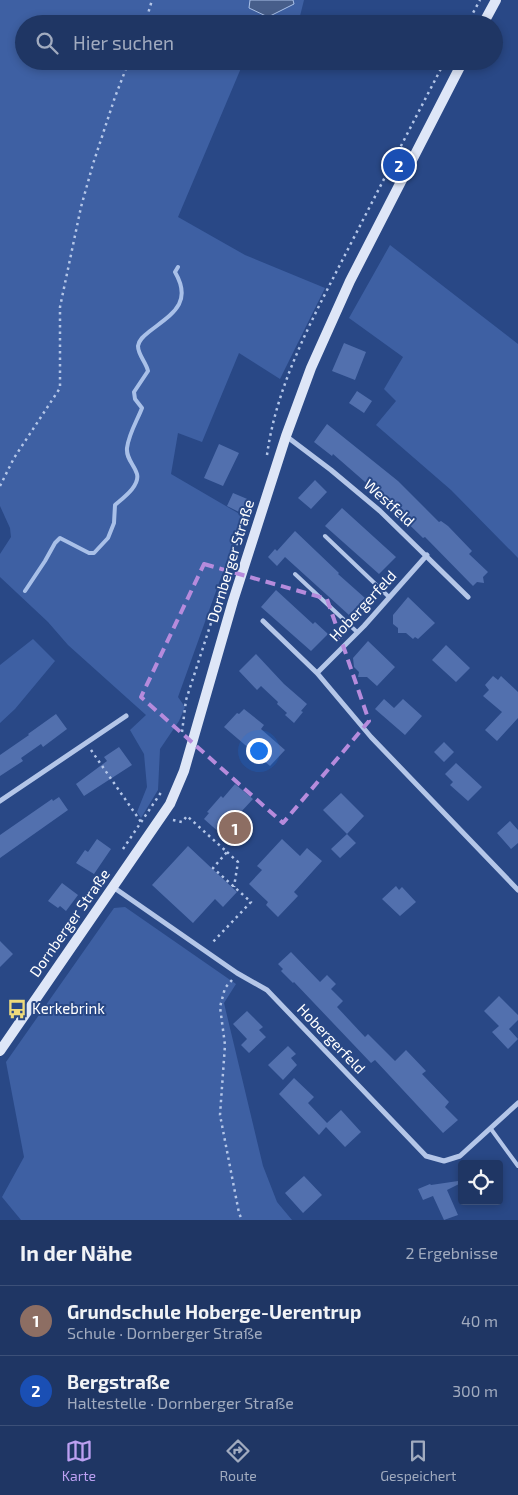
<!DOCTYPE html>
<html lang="de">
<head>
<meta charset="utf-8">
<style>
  :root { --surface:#1f3664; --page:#273e6a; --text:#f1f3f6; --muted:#a1abbf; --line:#3c5078; --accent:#bca0f2 }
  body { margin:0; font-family:"Exo 2",sans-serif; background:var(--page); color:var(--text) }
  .controls { position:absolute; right:15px; bottom:15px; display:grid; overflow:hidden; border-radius:5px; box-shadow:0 2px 8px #0003 }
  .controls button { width:45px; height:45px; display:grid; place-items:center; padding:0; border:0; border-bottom:1px solid var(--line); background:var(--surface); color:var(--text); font:25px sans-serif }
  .you { position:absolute; left:258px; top:750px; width:18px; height:18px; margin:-12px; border:4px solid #fff; border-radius:50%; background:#1a73e8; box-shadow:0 0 0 8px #1a73e833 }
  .badge { display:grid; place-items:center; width:32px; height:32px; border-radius:50%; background:var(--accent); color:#fff; font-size:16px; font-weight:700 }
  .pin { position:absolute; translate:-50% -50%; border:2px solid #fff; box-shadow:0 1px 5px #0006 }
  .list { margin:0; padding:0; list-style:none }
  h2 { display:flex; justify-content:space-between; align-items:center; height:65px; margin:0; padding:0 20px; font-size:21px }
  h2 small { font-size:16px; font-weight:400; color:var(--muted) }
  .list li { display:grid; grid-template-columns:32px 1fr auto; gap:15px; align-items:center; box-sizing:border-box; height:70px; padding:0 20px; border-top:1px solid var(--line) }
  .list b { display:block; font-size:19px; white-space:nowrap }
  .list p { margin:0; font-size:16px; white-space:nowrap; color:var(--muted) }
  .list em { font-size:16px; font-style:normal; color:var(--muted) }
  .icon { flex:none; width:28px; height:28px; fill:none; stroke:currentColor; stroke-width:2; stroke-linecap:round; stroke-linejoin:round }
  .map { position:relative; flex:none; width:518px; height:1220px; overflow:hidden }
  .search { position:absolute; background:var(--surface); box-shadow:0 2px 8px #0003; left:15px; right:15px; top:15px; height:55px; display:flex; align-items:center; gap:12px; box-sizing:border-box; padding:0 18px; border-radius:28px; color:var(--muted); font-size:19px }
  .sheet { height:205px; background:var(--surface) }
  nav { display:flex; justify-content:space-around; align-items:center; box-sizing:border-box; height:70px; border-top:1px solid var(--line); background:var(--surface); font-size:14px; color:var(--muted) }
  nav a { display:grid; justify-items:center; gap:2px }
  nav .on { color:var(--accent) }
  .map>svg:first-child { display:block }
  .green { fill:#3e60a3 }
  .water { fill:#475e8a; stroke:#a9c0e8 }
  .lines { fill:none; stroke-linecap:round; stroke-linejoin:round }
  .stream { stroke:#a9c0e8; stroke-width:4 }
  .building { fill:#5270ae }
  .path { stroke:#b4c6e8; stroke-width:2.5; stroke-dasharray:2.5 4; stroke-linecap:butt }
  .lane { stroke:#b4c6e8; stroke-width:4 }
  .street { stroke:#b4c6e8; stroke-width:5 }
  .secondary { stroke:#dee6f7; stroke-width:10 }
  .marked { fill:none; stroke:#b68bdc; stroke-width:4; stroke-dasharray:10 6; stroke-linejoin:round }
  .labels { text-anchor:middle; stroke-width:4; stroke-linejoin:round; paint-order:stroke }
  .street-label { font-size:15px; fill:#fff; stroke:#294886 }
  .poi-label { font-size:15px; fill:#fff; stroke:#294886; text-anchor:start }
</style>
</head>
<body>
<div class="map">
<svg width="518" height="1220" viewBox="0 0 518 1220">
  <rect width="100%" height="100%" fill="#294886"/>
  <!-- green -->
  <path class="green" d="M0 0H304L298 24H24V61H244L178 217 245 255 325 288 280 379 239 353 202 442 178 433 171 474 243 516 178 697 185 707 179 721 160 749 158 790 141 818 137 812 147 787 144 754 130 730 146 715 68 645 48 622 0 577V554L11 537 10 528 0 506Z
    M390 245 518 344V558L451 490 376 425 396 401 384 389 403 357 349 318Z
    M33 639 55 661 15 709 0 723V665Z
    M125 907 236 984 224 1003 263 1166 277 1202 292 1220H21L2 1197 24 1157 6 1062 114 908Z"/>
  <!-- water -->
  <path class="water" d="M250 0H293L294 4 268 17 249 8Z"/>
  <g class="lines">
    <!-- stream -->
    <path class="stream" d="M25 591 45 561 55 543 60 538 89 553H94L108 538 114 523 115 505C123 498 140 486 137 474 134 464 126 459 127 448 129 433 137 421 142 408L135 399 134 392 148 371C146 362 138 355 138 346 139 339 145 335 150 331 172 314 193 303 175 272L178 267"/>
  </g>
  <!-- building -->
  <path class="building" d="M344 343 366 352 355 380 332 371Z
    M357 391 372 401 364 413 349 403Z
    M327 424 398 481 439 522 441 521 448 526 472 551 469 554 488 572 483 577 484 583 477 582 473 586 425 537 423 538 387 503 388 502 333 454 332 456 314 442Z
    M219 444 239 453 223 486 204 478Z
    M315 480 327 492 311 509 298 498Z
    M233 493 252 501 245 515 227 506Z
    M342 508 396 557 379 574 325 526Z
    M295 531 339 573 338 574 365 598 349 615 285 557 277 566 268 557 275 549 277 551Z
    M276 590 313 624 315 622 328 634 311 651 261 607Z
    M408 597 435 623 418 639 415 637 413 639 406 633H398V628L393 624V615Z
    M368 641 395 667 377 686 367 677H358L359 672 354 667 353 658Z
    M446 645 470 668 456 682 432 660Z
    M256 654 284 684 307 704 301 711 303 712 294 723 285 715 287 713 277 704 278 702 261 686 257 690 239 671Z
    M493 676 498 680 501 676 518 692V718L497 741 485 730 502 712 483 696 489 690 485 685Z
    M384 699 394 708 403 699 422 716 405 735 375 709Z
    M244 709 264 725 261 729 285 750 270 766 224 727 237 713 239 714Z
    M56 714 67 729 43 747 41 744 21 758 23 761 0 776V755L29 735 28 734Z
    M444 742 454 752 444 762 434 752Z
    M119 747 132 765 84 796 76 784 107 761 104 757Z
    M456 763 482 787 468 801 450 785 453 782 445 774Z
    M235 784 253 799 240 813 242 814 228 830 226 829 221 834 204 819 209 813 207 812 221 796 223 798Z
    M341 793 364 816 347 834 323 810Z
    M59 797 68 810 0 858V835L52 799 53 801Z
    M510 821 518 830V843L511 849 497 833Z
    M347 834 356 843 340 858 331 849Z
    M97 839 111 849 94 874 76 863 85 850 88 852Z
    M282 839 300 856 307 848 322 861 294 892 298 896 278 917 266 905 268 902 249 884 262 870 257 866Z
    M188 846 237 892 223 907 215 899 193 923 152 885Z
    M62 883 78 895 66 911 60 906 58 908 48 901Z
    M396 886 399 890 402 887 416 902 400 916 382 899Z
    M0 941 13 954 0 967Z
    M291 952 320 982 327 975 336 984 331 989 343 1001 337 1007 365 1037 368 1034 395 1061 406 1050 426 1071 422 1074 449 1102 445 1107 458 1120 443 1133 375 1060 371 1063 294 982 293 983 281 971 283 969 278 964Z
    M499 996 518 1015V1020L509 1029 518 1039 508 1049 492 1032 499 1026 484 1011Z
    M247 1011 263 1027 259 1030 266 1037 249 1053 241 1045 247 1039 233 1024Z
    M288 1046 296 1054 291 1058 297 1065 283 1080 268 1065Z
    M294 1078 314 1097 308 1103 327 1123 341 1110 361 1132 345 1147 326 1127 319 1135 279 1094Z
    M304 1176 322 1195 303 1213 285 1193Z
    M458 1181 459 1184 447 1190 458 1215 444 1220 433 1196 423 1200 418 1189 430 1184 431 1185Z"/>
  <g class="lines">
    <!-- path -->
    <path class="path" d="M145 24 152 0
      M467 24 480 0
      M267 455C277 382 314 316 347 251 380 187 412 124 445 61
      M0 486 14 458 60 388V307L81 207 93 164 115 97 129 61
      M182 732 186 700 237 543 242 532
      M91 750 141 822
      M173 820 182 822 187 816 227 852 213 868 251 902 211 944
      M123 849 162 791
      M227 852 238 862 234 887
      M232 980 225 988 220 1007 225 1045 220 1115 239 1213 242 1220"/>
    <!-- lane -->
    <path class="lane" d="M325 536 389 597
      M295 574 357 632
      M491 1129 518 1166"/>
    <!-- street -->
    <path class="street" d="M286 436 331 470 380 511 468 597
      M263 621 317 673 371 737 518 890
      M317 673 364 626 427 555
      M0 801 126 716
      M113 887 237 973 267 990 426 1156 444 1161 460 1156 518 1103"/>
    <!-- secondary -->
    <path class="secondary" d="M483 24 496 0
      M0 1051 170 804 184 771 233 601 286 436 311 368 350 281 463 61"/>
  </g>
  <!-- marked area -->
  <path class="marked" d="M204 564 327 599 369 721 283 823 141 697Z"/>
  <!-- icons -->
  <defs>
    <symbol id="bus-bare" viewBox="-9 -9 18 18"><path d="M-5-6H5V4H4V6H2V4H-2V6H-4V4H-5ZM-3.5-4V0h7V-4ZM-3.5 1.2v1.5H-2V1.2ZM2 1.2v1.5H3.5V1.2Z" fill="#efda7b" stroke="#294886" stroke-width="2.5" paint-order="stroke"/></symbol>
  </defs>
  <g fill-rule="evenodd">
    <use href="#bus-bare" x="3" y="995" width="28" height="28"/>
  </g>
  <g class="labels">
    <!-- street labels -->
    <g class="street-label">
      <text transform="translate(389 503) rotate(42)" y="5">Westfeld</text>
      <text transform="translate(231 561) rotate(-73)" y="5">Dornberger Straße</text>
      <text transform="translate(363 606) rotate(-47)" y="5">Hobergerfeld</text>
      <text transform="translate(70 923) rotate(-55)" y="5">Dornberger Straße</text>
      <text transform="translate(331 1039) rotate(46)" y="5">Hobergerfeld</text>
    </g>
    <!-- poi labels -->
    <g class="poi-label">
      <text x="32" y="1014">Kerkebrink</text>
    </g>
  </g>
</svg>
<div class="controls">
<button><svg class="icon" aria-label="locate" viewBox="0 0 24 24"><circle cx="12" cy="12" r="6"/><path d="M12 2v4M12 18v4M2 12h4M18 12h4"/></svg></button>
</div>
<div class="you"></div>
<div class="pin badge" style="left:235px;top:828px;background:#8d6e63">1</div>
<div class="pin badge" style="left:399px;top:165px;background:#1a4fb4">2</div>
<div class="search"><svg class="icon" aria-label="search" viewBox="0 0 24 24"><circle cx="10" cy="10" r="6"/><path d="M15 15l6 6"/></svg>Hier suchen</div>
</div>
<section class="sheet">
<h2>In der Nähe<small>2 Ergebnisse</small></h2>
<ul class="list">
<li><span class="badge" style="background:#8d6e63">1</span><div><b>Grundschule Hoberge-Uerentrup</b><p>Schule · Dornberger Straße</p></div><em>40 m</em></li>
<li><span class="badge" style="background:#1a4fb4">2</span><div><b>Bergstraße</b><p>Haltestelle · Dornberger Straße</p></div><em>300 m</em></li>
</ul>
</section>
<nav>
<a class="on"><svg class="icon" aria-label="map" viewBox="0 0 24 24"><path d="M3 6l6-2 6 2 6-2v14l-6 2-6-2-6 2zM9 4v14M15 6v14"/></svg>Karte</a>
<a><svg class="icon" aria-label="directions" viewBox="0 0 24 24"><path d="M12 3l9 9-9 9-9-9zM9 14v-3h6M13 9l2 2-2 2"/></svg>Route</a>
<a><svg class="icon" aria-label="saved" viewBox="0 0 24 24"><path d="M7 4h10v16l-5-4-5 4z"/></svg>Gespeichert</a>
</nav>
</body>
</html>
